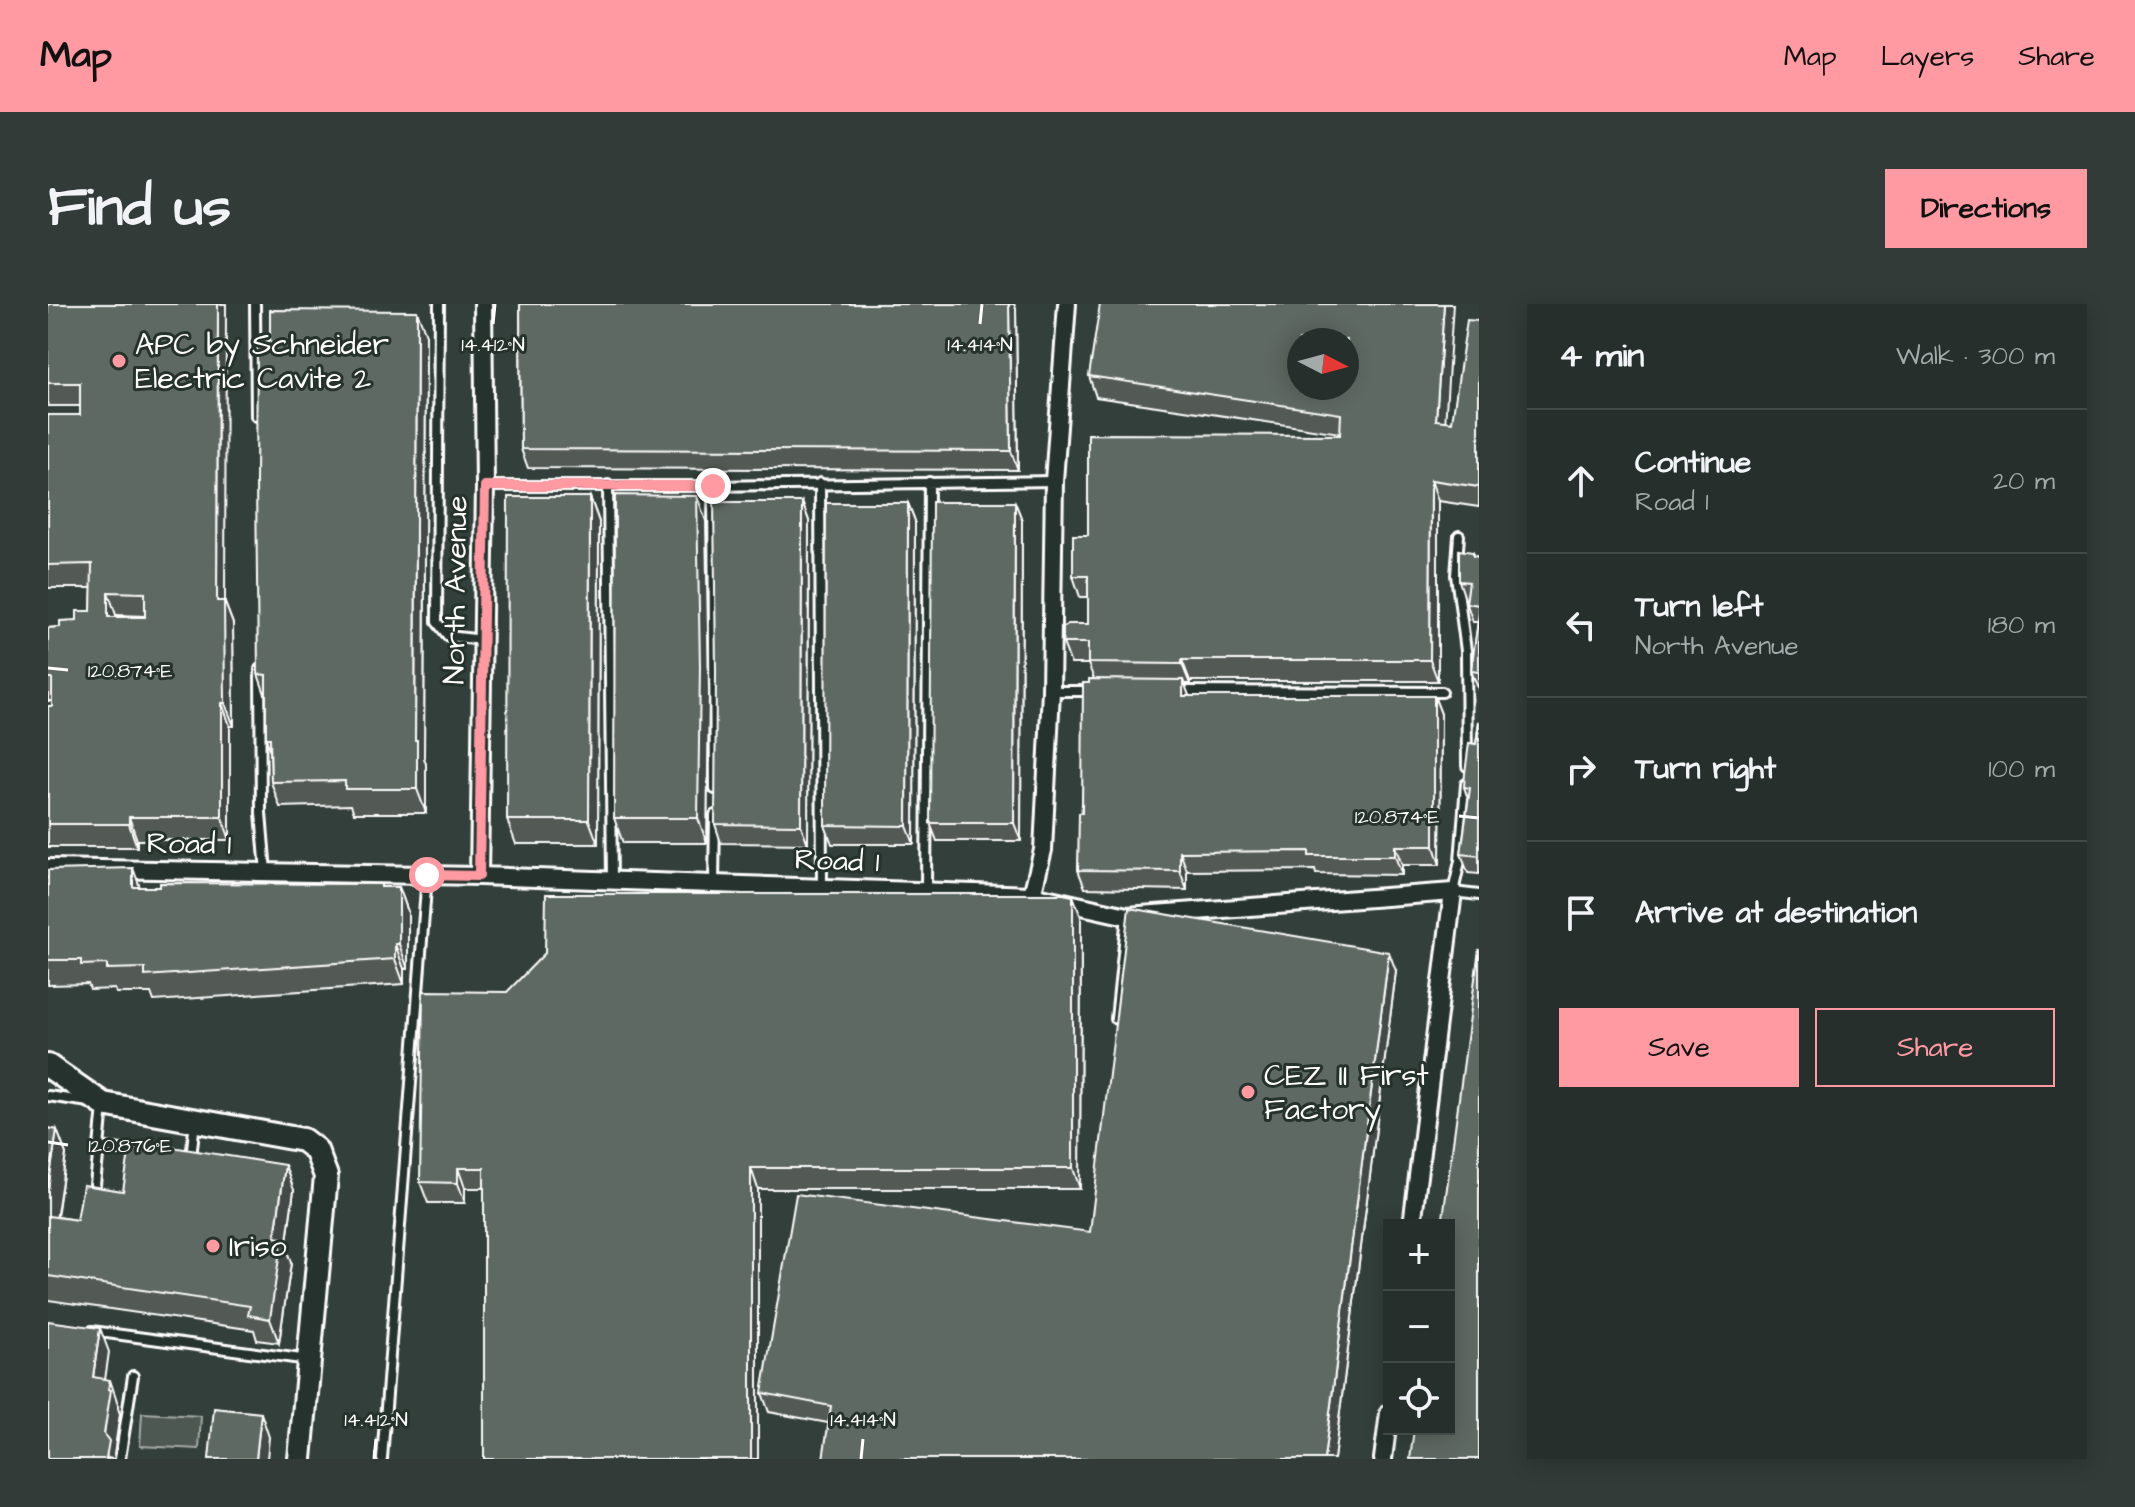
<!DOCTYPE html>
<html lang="en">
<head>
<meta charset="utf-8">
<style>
  :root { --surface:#262f2c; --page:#323b38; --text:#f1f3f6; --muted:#a4a9a9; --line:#424a48; --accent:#ff9aa2 }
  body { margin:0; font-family:"Architects Daughter",sans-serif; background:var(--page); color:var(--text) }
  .controls { position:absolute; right:24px; bottom:24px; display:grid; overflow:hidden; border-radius:0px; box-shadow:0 4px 20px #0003 }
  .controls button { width:72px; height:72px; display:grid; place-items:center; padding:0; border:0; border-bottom:2px solid var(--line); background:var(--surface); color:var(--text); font:40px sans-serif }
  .compass { position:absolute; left:1239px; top:24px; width:72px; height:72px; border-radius:50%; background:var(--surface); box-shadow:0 4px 20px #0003; rotate:96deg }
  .stop { position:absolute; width:24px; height:24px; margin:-18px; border:6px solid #ff9aa2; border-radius:50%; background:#fff }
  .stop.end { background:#ff9aa2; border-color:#fff; box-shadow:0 2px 8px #0008 }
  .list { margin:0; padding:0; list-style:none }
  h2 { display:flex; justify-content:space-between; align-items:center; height:104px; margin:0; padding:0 32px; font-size:34px }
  h2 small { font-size:26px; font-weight:400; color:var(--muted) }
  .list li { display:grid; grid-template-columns:52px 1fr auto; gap:24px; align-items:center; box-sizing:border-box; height:144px; padding:0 32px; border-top:2px solid var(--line) }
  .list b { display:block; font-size:30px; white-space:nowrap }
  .list p { margin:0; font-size:26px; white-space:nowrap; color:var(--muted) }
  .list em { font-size:26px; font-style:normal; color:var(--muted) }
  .actions { display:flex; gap:16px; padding:24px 32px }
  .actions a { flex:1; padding:18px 0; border:2px solid var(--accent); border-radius:0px; text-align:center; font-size:28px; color:var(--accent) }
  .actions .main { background:var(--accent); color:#111 }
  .icon { flex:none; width:44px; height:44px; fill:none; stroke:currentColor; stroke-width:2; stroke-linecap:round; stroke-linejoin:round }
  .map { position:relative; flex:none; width:1431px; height:1155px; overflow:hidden; border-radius:0px }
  header { display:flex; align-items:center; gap:48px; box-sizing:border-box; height:112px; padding:0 40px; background:var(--accent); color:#111 }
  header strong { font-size:38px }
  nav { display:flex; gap:44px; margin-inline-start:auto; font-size:28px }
  .intro { display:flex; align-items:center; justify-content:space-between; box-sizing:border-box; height:192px; padding:0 48px }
  h1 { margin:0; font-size:56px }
  .button { padding:20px 36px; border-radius:0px; background:var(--accent); color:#111; font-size:28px; font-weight:700 }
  main { display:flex; gap:48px; padding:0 48px }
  aside { flex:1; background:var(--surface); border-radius:0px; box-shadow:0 4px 20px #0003 }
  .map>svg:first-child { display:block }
  .green { fill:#4d5853; stroke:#a6aca9; stroke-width:2 }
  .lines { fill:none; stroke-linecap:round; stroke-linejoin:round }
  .lane-casing { stroke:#fff; stroke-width:14 }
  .street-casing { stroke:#fff; stroke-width:22 }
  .secondary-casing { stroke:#fff; stroke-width:28 }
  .lane { stroke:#26332d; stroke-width:8 }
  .street { stroke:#26332d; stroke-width:16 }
  .secondary { stroke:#26332d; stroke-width:22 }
  .wall { fill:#525a56; stroke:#fff; stroke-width:2; fill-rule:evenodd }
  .shaded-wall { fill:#424a46; stroke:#fff; stroke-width:2 }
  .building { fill:#5f6964; stroke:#fff; stroke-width:2; fill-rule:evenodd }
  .route { stroke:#ff9aa2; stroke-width:10 }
  .ticks { fill:none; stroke:#fff; stroke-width:3 }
  .poi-dot { fill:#ff9aa2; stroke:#26332d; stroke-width:3 }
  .labels { text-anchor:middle; stroke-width:6; stroke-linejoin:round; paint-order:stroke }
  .poi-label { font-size:30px; fill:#fff; stroke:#26332d; text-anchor:start }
  .street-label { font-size:30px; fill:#fff; stroke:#26332d }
  .ticks-label { font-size:20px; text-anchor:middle; fill:#fff; stroke:#26332d; stroke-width:6; stroke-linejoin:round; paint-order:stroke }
</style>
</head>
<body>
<header>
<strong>Map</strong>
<nav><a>Map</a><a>Layers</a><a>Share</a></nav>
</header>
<div class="intro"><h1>Find us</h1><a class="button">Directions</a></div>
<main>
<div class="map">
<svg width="1431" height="1155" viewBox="0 0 1431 1155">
  <rect width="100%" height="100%" fill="#333f3a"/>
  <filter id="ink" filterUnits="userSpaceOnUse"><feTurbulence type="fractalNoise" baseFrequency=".0125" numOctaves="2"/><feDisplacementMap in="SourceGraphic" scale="16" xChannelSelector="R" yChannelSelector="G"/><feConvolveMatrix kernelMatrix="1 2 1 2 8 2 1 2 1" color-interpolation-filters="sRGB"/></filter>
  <g filter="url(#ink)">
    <!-- green -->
    <path class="green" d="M94 1109 153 1112 151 1145 92 1142Z"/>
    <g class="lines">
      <defs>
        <path id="lane" d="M207 0 208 112
          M391 0 389 318 400 332 435 336
          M772 179 774 584
          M560 181 564 576
          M437 182H665L1006 177
          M665 182 667 485
          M1411 232 1408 271 1418 347 1419 462
          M212 365 213 509 218 568
          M1003 387H1043
          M1128 387 1394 388
          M1418 480 1412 557 1405 588 1431 591
          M666 580 667 511
          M878 587 881 178
          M1068 715 1079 612
          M0 792 41 798
          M55 803 51 843 88 848
          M143 854 147 817
          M46 890 51 843
          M44 1027 261 1056
          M72 1155 85 1072
          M334 1155 379 571"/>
        <path id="street" d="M0 564 431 572 984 591 1079 612 1405 588 1364 921
          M431 572 437 182 435 0
          M984 591 995 546 1003 387 1006 177 1019 0
          M1335 1155 1341 1109"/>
        <path id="secondary" d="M0 762 55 800 255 836 268 846 278 872 252 1155"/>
      </defs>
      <!-- lane casing -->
      <use href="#lane" class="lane-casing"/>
      <!-- street casing -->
      <use href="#street" class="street-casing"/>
      <!-- secondary casing -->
      <use href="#secondary" class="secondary-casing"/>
      <!-- lane -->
      <use href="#lane" class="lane"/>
      <!-- street -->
      <use href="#street" class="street"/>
      <!-- secondary -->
      <use href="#secondary" class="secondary"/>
    </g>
    <!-- wall -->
    <path class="wall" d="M0 0 177 299 185 320 186 422H182V536H89V543H0V402H4V397H0V324L12 323 29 316 43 307 44 284H0V111H32V102H0ZM68 311 97 312V313H68Z
      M472 0H966L968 5 970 166 480 164 473 145Z
      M1431 17V203L1390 197V377H1142V380H1136L1141 392H1386L1393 410 1392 561H1354V571L1268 570 1267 566 1139 567V586L1037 584 1030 566 1041 379 1046 375 1040 360H1023L1015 339 1040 320V293H1032L1025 272 1040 231 1292 131V129L1048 93 1041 72 1404 118Z
      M378 31 376 454 378 460V509H306L303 501 232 503 223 478 222 447 218 434V393L210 370 222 37Z
      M542 193 551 218 550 540H468L459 516Z
      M754 198 761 217 760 540 673 539 667 520Z
      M967 198 974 216 973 537H889L882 519Z
      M860 199 867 217 866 540H784L777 521Z
      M658 217 661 387 659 539H575L566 514Z
      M1427 252 1431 253V386L1423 367 1430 318H1425L1411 277Z
      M1431 417V570L1420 569 1413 550 1420 495 1416 483 1428 440Z
      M0 566 92 583H351L360 608V665H356V680L106 697 103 689H68L67 685 42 686 40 680 0 681Z
      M1025 592 1033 613 1032 885H710V1155H436V884H417V899H380L372 878 459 688Z
      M1348 667 1286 1155 780 1119 721 1108 714 1089 1042 928Z
      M0 824 9 826 18 850 9 913 29 916 75 887 246 886 238 944 243 959 231 1039 209 1036 206 1026 0 996Z"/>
    <!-- shaded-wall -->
    <path class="shaded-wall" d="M170 0H178L177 299 185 320 186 422 177 399 169 297Z
      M961 0H966L968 5 970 166 963 147Z
      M1396 0H1405L1396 137 1388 116Z
      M369 7 378 31 376 454 378 460V509L369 485 367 436Z
      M1383 176 1390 197V377L1382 356Z
      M649 192 658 217 661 387 659 539 650 514Z
      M542 193 551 218 550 540 541 516Z
      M754 198 761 217 760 540 753 521Z
      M967 198 974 216 973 537 966 519Z
      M860 199 867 217 866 540 859 522Z
      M60 288 68 311V336L60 313Z
      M1134 356 1142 377V380L1134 360Z
      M1135 376 1142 394 1135 392Z
      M1386 392 1393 410 1392 561 1386 542Z
      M174 399 182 422V536L174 513Z
      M81 513 89 536V543L81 520Z
      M1347 542 1354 561V571L1347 552Z
      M1132 548 1139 567V586L1132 567Z
      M85 564 94 589 85 583Z
      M351 583 360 608V665L351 640Z
      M1025 592 1033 613 1032 885 1025 864Z
      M347 640 356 665V680L347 655Z
      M1341 648 1348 667 1286 1155H1276Z
      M9 826 18 850 5 936 0 922V885Z
      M237 861 246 886 238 944 243 959 231 1039 222 1015 227 933Z
      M410 864 417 884V899L410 879Z
      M703 864 710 885V1155H703Z
      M52 1024 61 1048 54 1097 45 1073Z
      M62 1076 70 1100V1104L72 1110 66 1150 67 1155H59L56 1130Z
      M213 1109 221 1133 219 1155H208Z"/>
    <!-- building -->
    <path class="building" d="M0 0H170L169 297H176L177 399H174V513H81V520H0V402H4V374H0V324L12 323V317L29 316V307H43L44 260 0 261V111H32V79H0ZM60 288 97 289V313H60Z
      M472 0H961L963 147 473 145Z
      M1052 0H1396L1388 116 1404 118 1419 16 1431 17V183L1383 176 1382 356H1134V360L1040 359V339H1015V323L1020 320H1040V272H1025V231H1040V130L1292 131 1293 110 1041 72ZM1251 36H1299V84H1251Z
      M222 6 369 7 367 436H369V485H297V477L223 478 222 434H218V371L210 370 208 177 209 37H222Z
      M567 191 649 192 652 362 650 514H566Z
      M460 193H542L541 516H459Z
      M666 198H754L753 521 667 520 668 368Z
      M884 198H967L966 519H882Z
      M778 199H860L859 522 777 521Z
      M1411 246 1425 248V252L1431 253V301L1418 299 1421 278 1411 277Z
      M1431 309V368L1423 367Z
      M1041 375 1135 376V392H1386V542H1347V552H1261V547L1132 548V567L1030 566 1031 509H1034L1035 379H1041Z
      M1431 417V552L1413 550 1422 484 1416 483 1417 469 1421 439 1428 440Z
      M85 564V583H112V579L333 580V583H351V640H347V655L97 672V664L59 665V660L33 661V656H0V566Z
      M498 590H1015L1025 592V864H703V1155H436V864H410V879L372 878 375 687 459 688 497 649Z
      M1081 604 1341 648 1276 1155H775L783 1102 714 1089 748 890 1042 928Z
      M1431 645V1155H1362L1366 1125H1401V921H1394Z
      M0 824 9 826 0 885Z
      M92 838 237 861 227 933 234 934 222 1015 200 1011 202 1002 0 972V912L29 916 35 881 75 887 82 842 91 843Z
      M0 1017 52 1024 45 1073 62 1076 60 1085 63 1086 56 1130 61 1137 58 1154 67 1155H0Z
      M166 1104 213 1109 208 1155H161Z"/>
  </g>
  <g class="lines" filter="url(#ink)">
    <!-- route -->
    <path class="route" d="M379 571 431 572 437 182H665"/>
  </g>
  <!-- ticks -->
  <path class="ticks" d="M445 20 447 0M932 20 934 0M0 364 20 366M1411 512 1431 514M0 838 20 841M326 1155 328 1135M813 1155 815 1135"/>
  <!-- markers -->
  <g class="poi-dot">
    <circle cx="71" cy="57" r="8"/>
    <circle cx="1200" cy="788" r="8"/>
    <circle cx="165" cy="942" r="8"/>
  </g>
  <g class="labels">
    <!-- poi labels -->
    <g class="poi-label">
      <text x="87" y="50">APC by Schneider<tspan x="87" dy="34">Electric Cavite 2</tspan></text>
      <text x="1216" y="781">CEZ II First<tspan x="1216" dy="34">Factory</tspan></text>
      <text x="181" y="952">Iriso</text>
    </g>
    <!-- street labels -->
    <g class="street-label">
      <text transform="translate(407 286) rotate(-89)" y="10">North Avenue</text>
      <text transform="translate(141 539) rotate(1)" y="10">Road 1</text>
      <text transform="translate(789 556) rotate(2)" y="10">Road 1</text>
    </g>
  </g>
  <g class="ticks-label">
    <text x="445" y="47">14.412°N</text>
    <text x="932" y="47">14.414°N</text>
    <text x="82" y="373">120.874°E</text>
    <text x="1349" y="519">120.874°E</text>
    <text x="82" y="848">120.876°E</text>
    <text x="328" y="1122">14.412°N</text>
    <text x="815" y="1122">14.414°N</text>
  </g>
</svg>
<div class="controls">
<button>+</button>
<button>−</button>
<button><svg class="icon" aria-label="locate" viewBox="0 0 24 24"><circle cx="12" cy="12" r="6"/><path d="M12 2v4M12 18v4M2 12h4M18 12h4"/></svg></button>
</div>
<svg class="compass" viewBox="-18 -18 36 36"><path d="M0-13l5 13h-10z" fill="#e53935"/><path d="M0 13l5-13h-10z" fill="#a4a9a9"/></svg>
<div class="stop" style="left:379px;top:571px"></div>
<div class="stop end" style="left:665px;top:182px"></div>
</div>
<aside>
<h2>4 min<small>Walk · 300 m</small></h2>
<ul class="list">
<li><svg class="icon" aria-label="ahead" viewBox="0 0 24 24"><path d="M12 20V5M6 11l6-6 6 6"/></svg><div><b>Continue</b><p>Road 1</p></div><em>20 m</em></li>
<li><svg class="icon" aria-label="left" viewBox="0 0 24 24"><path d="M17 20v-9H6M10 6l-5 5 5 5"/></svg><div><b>Turn left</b><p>North Avenue</p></div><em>180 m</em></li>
<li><svg class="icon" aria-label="right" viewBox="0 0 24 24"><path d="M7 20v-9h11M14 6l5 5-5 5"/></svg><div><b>Turn right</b></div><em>100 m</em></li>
<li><svg class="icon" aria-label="arrive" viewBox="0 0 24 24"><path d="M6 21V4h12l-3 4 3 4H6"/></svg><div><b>Arrive at destination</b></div></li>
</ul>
<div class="actions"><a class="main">Save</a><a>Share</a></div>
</aside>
</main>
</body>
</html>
